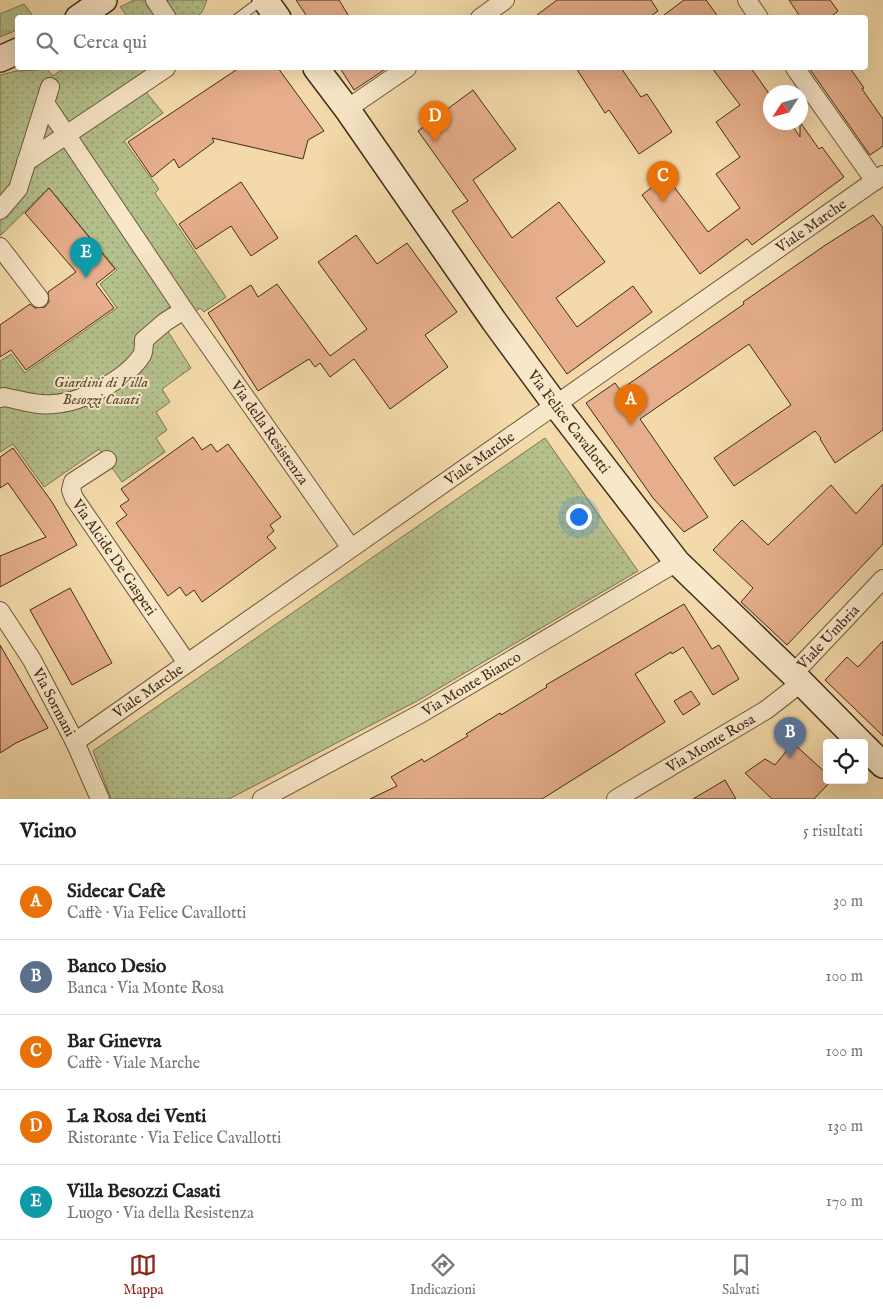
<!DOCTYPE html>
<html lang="it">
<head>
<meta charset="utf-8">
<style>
  :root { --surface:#fff; --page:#f2f2f2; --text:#222; --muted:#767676; --line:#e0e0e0; --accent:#8f2418 }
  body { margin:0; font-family:"IM FELL English",serif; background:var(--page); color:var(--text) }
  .controls { position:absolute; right:15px; bottom:15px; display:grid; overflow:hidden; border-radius:5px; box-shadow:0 5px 20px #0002 }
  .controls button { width:45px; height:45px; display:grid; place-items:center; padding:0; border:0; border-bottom:1px solid var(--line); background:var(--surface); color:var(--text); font:25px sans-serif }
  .compass { position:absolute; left:763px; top:85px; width:45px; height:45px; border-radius:50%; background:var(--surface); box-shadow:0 5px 20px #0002; rotate:234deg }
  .you { position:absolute; left:578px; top:516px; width:18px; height:18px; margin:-12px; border:4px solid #fff; border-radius:50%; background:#1a73e8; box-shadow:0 0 0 8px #1a73e833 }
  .badge { display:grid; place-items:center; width:32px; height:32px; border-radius:50%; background:var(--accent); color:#fff; font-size:16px; font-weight:700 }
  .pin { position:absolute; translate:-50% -41px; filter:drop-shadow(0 1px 2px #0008) }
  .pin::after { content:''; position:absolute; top:26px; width:18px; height:15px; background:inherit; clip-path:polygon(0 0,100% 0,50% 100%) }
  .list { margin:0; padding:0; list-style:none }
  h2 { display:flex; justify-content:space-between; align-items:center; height:65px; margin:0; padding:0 20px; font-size:21px }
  h2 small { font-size:16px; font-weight:400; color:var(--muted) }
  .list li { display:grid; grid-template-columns:32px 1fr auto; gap:15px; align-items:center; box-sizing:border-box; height:75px; padding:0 20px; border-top:1px solid var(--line) }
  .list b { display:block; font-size:19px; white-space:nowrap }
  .list p { margin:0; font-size:16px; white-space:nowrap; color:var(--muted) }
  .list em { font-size:16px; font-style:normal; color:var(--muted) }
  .icon { flex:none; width:28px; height:28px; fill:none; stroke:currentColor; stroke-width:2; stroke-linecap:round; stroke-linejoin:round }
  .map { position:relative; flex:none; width:883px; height:799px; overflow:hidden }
  .search { position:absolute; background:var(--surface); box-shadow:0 5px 20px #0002; left:15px; right:15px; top:15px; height:55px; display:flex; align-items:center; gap:12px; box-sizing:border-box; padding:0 18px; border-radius:5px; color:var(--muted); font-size:19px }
  .sheet { height:440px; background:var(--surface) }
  nav { display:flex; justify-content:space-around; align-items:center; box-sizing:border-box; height:70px; border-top:1px solid var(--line); background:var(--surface); font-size:14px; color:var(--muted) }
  nav a { display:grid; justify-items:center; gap:2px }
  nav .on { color:var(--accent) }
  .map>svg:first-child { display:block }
  .grass { fill:url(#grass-tufts); stroke:#7c7653 }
  .park { fill:url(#park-dots); stroke:#7c7653 }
  .building { fill:#e6ae8c; stroke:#422c19 }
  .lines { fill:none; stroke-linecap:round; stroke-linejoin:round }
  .lane-casing { stroke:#6e583d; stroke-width:11 }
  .street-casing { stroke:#6e583d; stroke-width:20 }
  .secondary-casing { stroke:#422c19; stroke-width:28 }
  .lane { stroke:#f8e7c8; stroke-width:9 }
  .street { stroke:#f8e7c8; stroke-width:18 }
  .secondary { stroke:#f8e7c8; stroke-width:25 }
  .labels { text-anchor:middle; stroke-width:4; stroke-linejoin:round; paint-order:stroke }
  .street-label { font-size:15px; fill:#422c19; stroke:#f8e7c8 }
  .park-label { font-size:15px; font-style:italic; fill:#594a30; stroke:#f8e7c8 }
</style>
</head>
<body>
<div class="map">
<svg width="883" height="799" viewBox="0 0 883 799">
  <defs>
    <pattern id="grass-tufts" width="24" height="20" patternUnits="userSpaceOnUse" patternTransform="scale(1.25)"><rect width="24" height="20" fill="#b5c18d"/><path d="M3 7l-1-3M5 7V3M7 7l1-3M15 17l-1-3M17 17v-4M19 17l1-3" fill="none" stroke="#959d72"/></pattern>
    <pattern id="park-dots" width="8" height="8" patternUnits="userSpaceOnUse" patternTransform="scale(1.25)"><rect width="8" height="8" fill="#b5c18d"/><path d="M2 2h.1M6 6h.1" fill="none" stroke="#959d72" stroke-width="1.8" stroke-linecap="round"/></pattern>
  </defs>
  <rect width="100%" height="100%" fill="#f4daaa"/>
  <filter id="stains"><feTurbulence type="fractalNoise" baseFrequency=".004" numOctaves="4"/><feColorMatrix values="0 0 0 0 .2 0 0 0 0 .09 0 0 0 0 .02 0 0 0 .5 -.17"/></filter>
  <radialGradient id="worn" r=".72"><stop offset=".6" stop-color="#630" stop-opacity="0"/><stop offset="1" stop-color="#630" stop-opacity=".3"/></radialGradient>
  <!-- grass -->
  <path class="grass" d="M24 4 33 16 32 17 18 18 17 30 0 37V14Z"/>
  <!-- park -->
  <path class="park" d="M134 0H207L202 12 197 17H128L120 7Z
    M44 68H46L53 76 64 68H164L142 87 163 113 124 141 159 189 155 193 226 297 204 312 200 308 167 330 191 368 162 389 170 402 156 412 167 430 156 438 165 452 122 482 99 449 44 487 13 444 0 452V361L11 354 25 373 117 308 100 284 117 270 49 188 0 236V75L16 71 39 70Z
    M545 438 638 571 419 700 229 799H111L93 751Z"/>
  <!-- building -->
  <path class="building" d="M296 0H339L350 18H308Z
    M557 0H651L658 11 648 18H533Z
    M684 0H706L719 18H660Z
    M789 0H830L838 11 829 18H801Z
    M239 68H278L324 131 308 140 303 159 212 138 214 142 179 168 174 159 152 177 128 142Z
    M340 68H387L354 90Z
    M576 68H621L641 97 647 94 672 132 639 154 609 110 605 113Z
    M712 68H751L770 95V122H790L800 137V122L819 149 822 147 844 177 752 245 747 239 700 274 642 195 666 176 708 232 740 208 716 174 740 157 716 122 740 105Z
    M809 68H850L864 88 862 89 883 119V146L870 155Z
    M473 90 516 149 473 180 512 238 559 202 605 262 556 298 577 327 633 286 652 312 567 374 485 259 452 211 468 201 418 131Z
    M241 182 278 238 251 256 231 226 196 249 179 224Z
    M49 188 115 269 96 284 114 308 26 370 11 350 0 357V325L30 304 35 308 45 307 49 302 48 292 76 272 25 213Z
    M873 215 883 228V430L835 463 820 439 821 438 815 431 734 486 714 458 791 405 749 344 640 419 708 517 684 532 653 498 586 403 615 383 620 390 744 304 743 302 827 244Z
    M356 235 377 264 407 243 457 312 425 335 448 367 390 409 354 359 330 377 320 363 315 367 309 359 258 391 208 313 251 285 258 297 277 284 330 356 367 329 318 262Z
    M193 437 202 450 211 444 217 452 228 444 281 517 270 525 274 531 267 537 276 548 202 602 194 590 186 596 180 587 168 596 116 523 127 515 120 506 129 500 121 489Z
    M13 448 52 502 77 545 0 587V556L46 537 8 483 0 488V457Z
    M883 484V544L787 645 741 602 753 588 713 550 742 520 768 545 831 485 856 514Z
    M70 588 112 663 72 685 30 610Z
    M684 604 712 649 719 645 739 679 713 695 683 647 672 654 671 652 635 674 665 722 542 799H370L397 786 391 777 422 759 424 762 468 736 466 734 500 713 501 715 547 687 546 685Z
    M883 641V736L825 680 847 657 858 667Z
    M0 645 48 728 16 743 0 753Z
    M691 691 700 704 683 715 674 701Z
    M793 743 827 774V780H832L814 799H772L745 773 765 759 775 765Z
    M725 780 736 799H693Z"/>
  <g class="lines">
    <defs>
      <path id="lane" d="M238 18 262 0"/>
      <g id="street">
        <path d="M155 0 167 18"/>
        <path d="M747 0 759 18"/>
        <path d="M480 18 505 0"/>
        <path d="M795 68 875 181"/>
        <path id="s1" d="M45 103 184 310 351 548"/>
        <path d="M347 109 407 68"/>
        <path d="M26 162 166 68"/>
        <path d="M0 210 18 189 50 87"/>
        <path d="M0 247 39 298"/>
        <path d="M0 398 4 397C20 400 37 406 53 404 81 403 127 379 142 355 144 351 144 345 144 340L165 322 184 310"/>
        <path id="s2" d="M107 460 73 482 71 490 74 498 187 663"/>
        <path id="s3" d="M0 611 32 660 75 742 100 799"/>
        <path id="s4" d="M793 674 883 579"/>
        <path id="s5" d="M75 742 883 175"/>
        <path id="s6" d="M262 799 420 714 677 562"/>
        <path id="s7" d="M616 799 766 710 802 682"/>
      </g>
      <g id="secondary">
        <path d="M265 0 278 18"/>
        <path d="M78 18 104 0"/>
        <path d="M0 59 18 51"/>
        <path id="s8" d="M316 68 347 109 494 321 555 404 677 562 793 674 861 743"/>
        <path d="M864 746 883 765"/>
      </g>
    </defs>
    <!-- lane casing -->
    <use href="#lane" class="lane-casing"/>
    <!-- street casing -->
    <use href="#street" class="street-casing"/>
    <!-- secondary casing -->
    <use href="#secondary" class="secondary-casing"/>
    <!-- lane -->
    <use href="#lane" class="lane"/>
    <!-- street -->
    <use href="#street" class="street"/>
    <!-- secondary -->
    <use href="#secondary" class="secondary"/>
  </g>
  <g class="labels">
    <!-- street labels -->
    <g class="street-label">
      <text dy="5" stroke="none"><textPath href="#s5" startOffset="899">Viale Marche</textPath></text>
      <text dy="5" stroke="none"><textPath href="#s8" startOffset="435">Via Felice Cavallotti</textPath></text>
      <text dy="5" stroke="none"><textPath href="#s1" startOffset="399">Via della Resistenza</textPath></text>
      <text dy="5" stroke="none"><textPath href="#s5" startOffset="494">Viale Marche</textPath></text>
      <text dy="5" stroke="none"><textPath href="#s2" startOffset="129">Via Alcide De Gasperi</textPath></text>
      <text dy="5" stroke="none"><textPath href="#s4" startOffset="51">Viale Umbria</textPath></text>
      <text dy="5" stroke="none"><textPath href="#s6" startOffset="239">Via Monte Bianco</textPath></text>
      <text dy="5" stroke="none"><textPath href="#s5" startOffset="89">Viale Marche</textPath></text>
      <text dy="5" stroke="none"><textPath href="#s3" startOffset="106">Via Sormani</textPath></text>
      <text dy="5" stroke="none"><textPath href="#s7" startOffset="110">Via Monte Rosa</textPath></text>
    </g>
    <!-- park labels -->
    <g class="park-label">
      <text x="101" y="387">Giardini di Villa<tspan x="101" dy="17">Besozzi Casati</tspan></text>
    </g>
  </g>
  <rect width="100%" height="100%" filter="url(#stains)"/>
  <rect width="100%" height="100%" fill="url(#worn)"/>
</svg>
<div class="controls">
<button><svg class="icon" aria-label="locate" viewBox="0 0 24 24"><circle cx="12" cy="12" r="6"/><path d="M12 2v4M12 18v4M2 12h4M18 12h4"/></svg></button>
</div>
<svg class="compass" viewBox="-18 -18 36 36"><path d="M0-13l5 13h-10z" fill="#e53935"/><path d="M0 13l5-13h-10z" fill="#767676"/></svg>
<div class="you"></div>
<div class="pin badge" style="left:631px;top:425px;background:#e8710a">A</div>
<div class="pin badge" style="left:790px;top:758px;background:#5c6f8a">B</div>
<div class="pin badge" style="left:663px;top:202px;background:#e8710a">C</div>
<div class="pin badge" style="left:435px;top:142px;background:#e8710a">D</div>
<div class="pin badge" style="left:86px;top:278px;background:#0f9aa8">E</div>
<div class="search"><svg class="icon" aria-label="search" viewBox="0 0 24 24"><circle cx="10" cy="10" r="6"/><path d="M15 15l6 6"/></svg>Cerca qui</div>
</div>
<section class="sheet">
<h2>Vicino<small>5 risultati</small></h2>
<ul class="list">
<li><span class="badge" style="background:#e8710a">A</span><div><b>Sidecar Cafè</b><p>Caffè · Via Felice Cavallotti</p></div><em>30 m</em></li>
<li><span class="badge" style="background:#5c6f8a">B</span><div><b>Banco Desio</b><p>Banca · Via Monte Rosa</p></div><em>100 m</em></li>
<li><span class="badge" style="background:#e8710a">C</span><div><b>Bar Ginevra</b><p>Caffè · Viale Marche</p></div><em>100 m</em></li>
<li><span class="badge" style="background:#e8710a">D</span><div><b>La Rosa dei Venti</b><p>Ristorante · Via Felice Cavallotti</p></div><em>130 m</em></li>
<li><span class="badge" style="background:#0f9aa8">E</span><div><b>Villa Besozzi Casati</b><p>Luogo · Via della Resistenza</p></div><em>170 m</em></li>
</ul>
</section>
<nav>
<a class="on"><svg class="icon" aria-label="map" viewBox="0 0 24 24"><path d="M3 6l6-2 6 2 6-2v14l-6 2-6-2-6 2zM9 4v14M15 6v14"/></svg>Mappa</a>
<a><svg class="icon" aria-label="directions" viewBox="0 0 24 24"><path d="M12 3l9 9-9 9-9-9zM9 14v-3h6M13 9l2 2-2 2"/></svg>Indicazioni</a>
<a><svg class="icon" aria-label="saved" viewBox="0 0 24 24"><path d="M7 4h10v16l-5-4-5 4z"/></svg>Salvati</a>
</nav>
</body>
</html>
